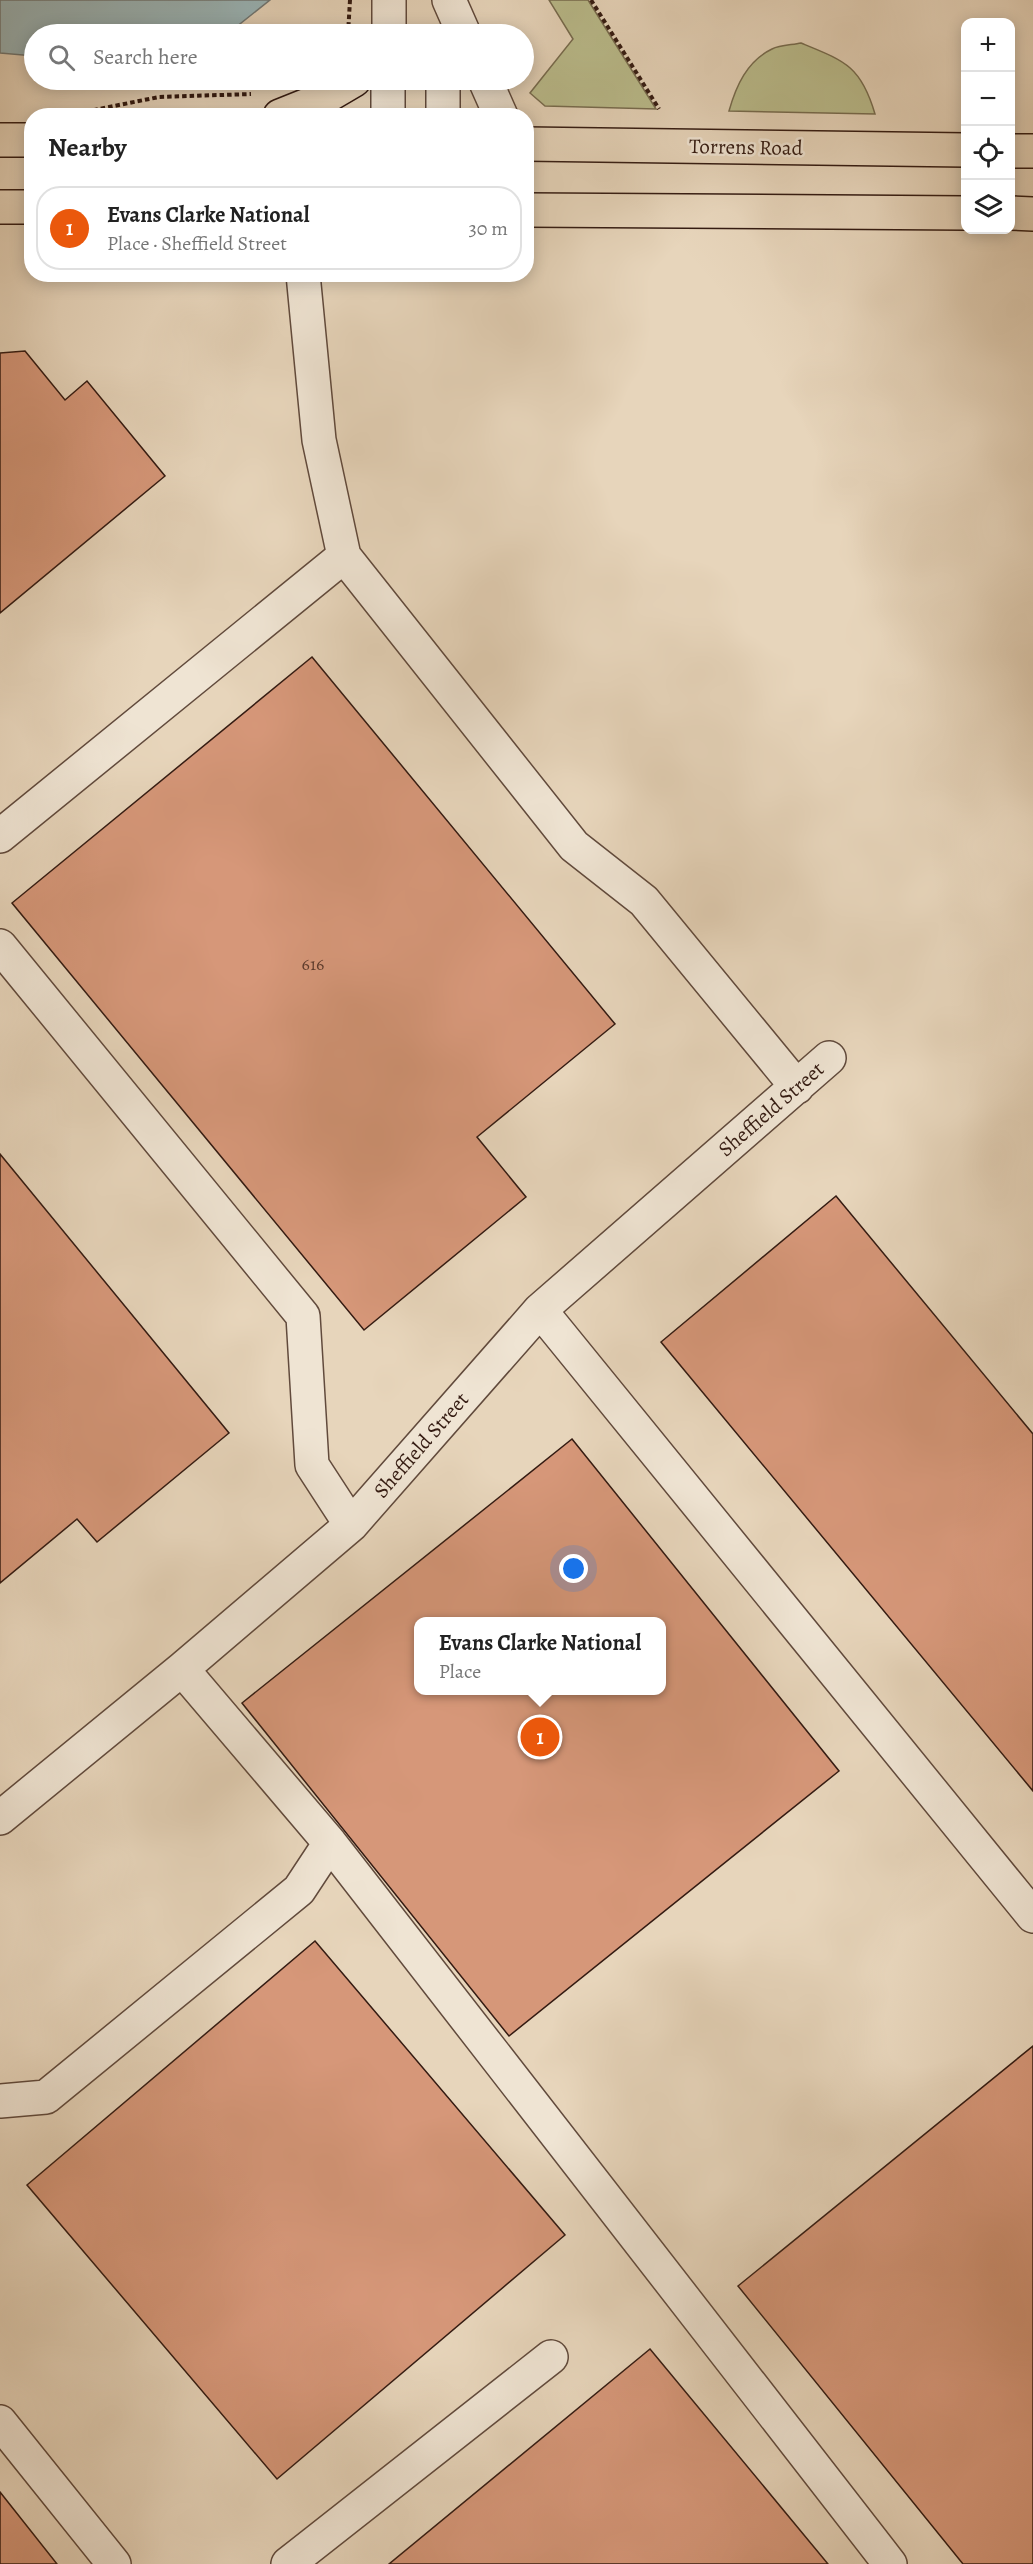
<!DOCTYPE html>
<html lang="en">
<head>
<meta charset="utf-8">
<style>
  :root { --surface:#fff; --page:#f2f2f2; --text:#222; --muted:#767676; --line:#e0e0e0; --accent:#ea580c }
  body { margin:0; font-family:Alegreya,serif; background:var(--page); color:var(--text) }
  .controls { position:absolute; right:18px; top:18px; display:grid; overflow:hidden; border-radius:12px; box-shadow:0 3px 15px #0003 }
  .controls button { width:54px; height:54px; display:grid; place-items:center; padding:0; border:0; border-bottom:2px solid var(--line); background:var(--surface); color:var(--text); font:30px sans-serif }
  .you { position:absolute; left:574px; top:1569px; width:21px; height:21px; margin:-15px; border:4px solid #fff; border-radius:50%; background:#1a73e8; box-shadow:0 0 0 9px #1a73e833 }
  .badge { display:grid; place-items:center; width:39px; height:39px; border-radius:50%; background:var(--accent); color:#fff; font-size:20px; font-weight:700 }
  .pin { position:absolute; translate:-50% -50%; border:3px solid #fff; box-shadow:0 2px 6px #0006 }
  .popup { position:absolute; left:414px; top:1617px; width:252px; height:78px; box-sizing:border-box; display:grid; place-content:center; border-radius:12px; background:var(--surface); filter:drop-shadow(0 2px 4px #0005); font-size:20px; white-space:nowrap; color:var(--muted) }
  .popup b { font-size:22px; color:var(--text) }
  .popup::after { content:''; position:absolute; left:50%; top:100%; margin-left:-12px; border:12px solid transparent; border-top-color:var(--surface) }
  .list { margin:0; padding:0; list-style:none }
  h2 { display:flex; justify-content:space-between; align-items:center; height:78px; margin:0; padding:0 24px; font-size:26px }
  h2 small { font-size:20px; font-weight:400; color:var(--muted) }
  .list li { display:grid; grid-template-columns:39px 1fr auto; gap:18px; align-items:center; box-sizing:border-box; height:84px; margin:0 12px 12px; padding:0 12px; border:2px solid var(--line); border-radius:24px }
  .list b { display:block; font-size:22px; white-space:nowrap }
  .list p { margin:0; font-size:20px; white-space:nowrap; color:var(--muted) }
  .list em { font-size:20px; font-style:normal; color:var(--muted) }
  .icon { flex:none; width:33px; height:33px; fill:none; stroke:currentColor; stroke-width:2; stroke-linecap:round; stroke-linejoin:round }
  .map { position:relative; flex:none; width:1033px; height:2564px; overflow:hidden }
  .search { position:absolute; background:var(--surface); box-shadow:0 3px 15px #0003; left:24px; top:24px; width:510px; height:66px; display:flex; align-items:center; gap:15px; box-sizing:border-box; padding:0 21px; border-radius:33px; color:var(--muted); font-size:22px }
  .panel { position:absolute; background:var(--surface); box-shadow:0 3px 15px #0003; left:24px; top:108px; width:510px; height:174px; border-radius:24px }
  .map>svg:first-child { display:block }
  .green { fill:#babc8c; stroke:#776c4f; stroke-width:1.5 }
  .water { fill:#9ab6b9; stroke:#717876; stroke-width:1.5 }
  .building { fill:#d69779; stroke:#341b12; stroke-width:1.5; fill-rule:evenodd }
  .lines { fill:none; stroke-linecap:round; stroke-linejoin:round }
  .minor-casing { stroke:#614a3c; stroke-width:36 }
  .major-casing { stroke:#341b12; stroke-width:36 }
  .path { stroke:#341b12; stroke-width:4; stroke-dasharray:4.5 3; stroke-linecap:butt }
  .minor { stroke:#efe4d3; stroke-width:33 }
  .major { stroke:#e7d5bb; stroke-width:33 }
  .labels { text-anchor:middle; stroke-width:5; stroke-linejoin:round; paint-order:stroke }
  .number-label { font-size:18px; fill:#5c3a2c }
  .street-label { font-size:21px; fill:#341b12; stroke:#efe4d3 }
</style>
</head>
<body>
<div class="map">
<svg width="1033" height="2564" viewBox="0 0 1033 2564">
  <rect width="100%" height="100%" fill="#e7d5bb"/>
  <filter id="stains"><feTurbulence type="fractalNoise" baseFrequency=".00333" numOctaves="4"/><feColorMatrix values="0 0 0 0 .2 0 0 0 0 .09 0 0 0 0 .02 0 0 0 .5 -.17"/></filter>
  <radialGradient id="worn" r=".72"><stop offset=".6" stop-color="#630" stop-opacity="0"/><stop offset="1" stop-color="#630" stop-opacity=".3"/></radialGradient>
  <!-- green -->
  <path class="green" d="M549 0H588L656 109 545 106 530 93 573 39Z
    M801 43C845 61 861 66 875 114L729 111C736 86 747 61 772 49 780 45 792 45 801 43Z"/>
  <!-- water -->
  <path class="water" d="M0 0H270L231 31 220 34H34V56L0 53Z"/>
  <!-- building -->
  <path class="building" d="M25 351 65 400 87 381 165 476 0 613V353Z
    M312 657 615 1024 477 1137 526 1197 364 1330 12 903Z
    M0 1154 229 1433 97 1542 77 1519 0 1583Z
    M836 1196 1033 1434V1791L661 1342Z
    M572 1439 839 1771 509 2036 242 1703ZM418 1622H662V1690H418Z
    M315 1941 565 2235 277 2479 27 2185Z
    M1033 2046V2564H963L738 2286Z
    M650 2349 828 2564H389Z
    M0 2492 57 2564H0Z"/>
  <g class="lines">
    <defs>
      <path id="minor" d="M449 0 464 34
        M389 34V0
        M443 80V116
        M485 80 501 116
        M388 116V80
        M344 556 574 846 644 901 797 1087
        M0 836 344 556 319 440 303 274
        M0 946 303 1316 312 1465 351 1525
        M540 1310 1033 1916
        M182 1669 330 1843 890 2564
        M0 1818 182 1669 351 1525 540 1310 829 1058
        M0 2101 46 2097 299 1890 330 1843
        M0 2422 114 2564
        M288 2564 551 2357"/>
      <path id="major" d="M280 116 320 100 354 80
        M0 140H32
        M526 144 966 150
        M1010 151H1033
        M0 207H32
        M526 210 966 213
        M1010 213 1033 214"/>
    </defs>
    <!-- minor casing -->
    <use href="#minor" class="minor-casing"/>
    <!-- major casing -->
    <use href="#major" class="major-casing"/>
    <!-- path -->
    <path class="path" d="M591 0 659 109
      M348 34 350 0
      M64 116 159 97 251 94"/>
    <!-- minor -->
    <use href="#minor" class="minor"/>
    <!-- major -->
    <use href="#major" class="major"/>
  </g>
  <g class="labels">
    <!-- number labels -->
    <g class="number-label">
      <text x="313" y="970">616</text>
    </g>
    <!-- street labels -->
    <g class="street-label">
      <text transform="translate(746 147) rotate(1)" y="7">Torrens Road</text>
      <text transform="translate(771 1109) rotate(-41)" y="7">Sheffield Street</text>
      <text transform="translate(421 1445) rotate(-49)" y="7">Sheffield Street</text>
    </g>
  </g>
  <rect width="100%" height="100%" filter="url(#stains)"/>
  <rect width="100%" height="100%" fill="url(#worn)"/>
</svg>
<div class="controls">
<button>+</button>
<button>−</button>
<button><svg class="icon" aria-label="locate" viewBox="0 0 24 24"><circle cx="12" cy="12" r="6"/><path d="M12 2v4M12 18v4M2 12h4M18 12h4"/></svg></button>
<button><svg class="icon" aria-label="layers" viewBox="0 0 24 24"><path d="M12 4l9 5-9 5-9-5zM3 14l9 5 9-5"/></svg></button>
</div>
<div class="you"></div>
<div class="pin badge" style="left:540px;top:1737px">1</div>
<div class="popup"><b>Evans Clarke National</b>Place</div>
<div class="search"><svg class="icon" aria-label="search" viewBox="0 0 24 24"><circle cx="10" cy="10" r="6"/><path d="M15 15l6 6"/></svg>Search here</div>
<section class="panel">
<h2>Nearby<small></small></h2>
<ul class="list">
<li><span class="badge">1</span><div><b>Evans Clarke National</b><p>Place · Sheffield Street</p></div><em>30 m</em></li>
</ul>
</section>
</div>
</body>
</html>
